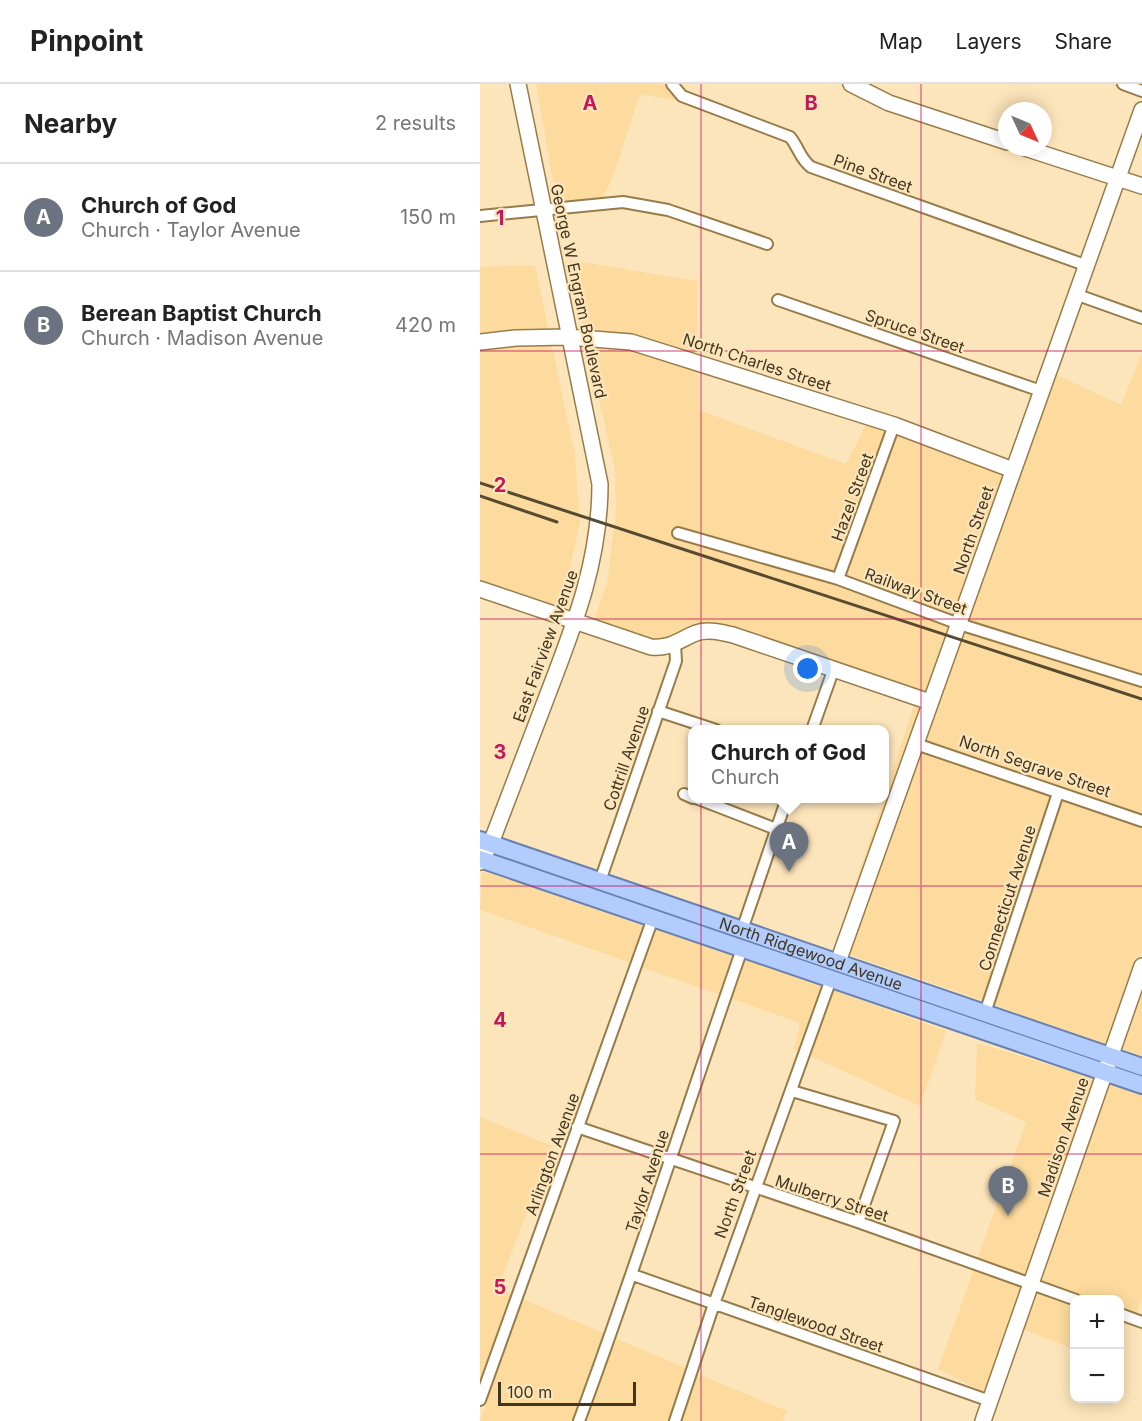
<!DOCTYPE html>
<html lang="en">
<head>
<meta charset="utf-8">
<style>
  :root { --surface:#fff; --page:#f2f2f2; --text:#222; --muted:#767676; --line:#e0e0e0; --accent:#db2777 }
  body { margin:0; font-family:Inter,sans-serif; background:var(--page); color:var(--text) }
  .controls { position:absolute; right:18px; bottom:18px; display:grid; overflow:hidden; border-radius:12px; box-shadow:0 3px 15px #0003 }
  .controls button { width:54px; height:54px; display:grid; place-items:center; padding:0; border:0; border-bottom:2px solid var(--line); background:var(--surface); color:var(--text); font:30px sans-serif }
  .compass { position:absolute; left:518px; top:18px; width:54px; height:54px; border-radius:50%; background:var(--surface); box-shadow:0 3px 15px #0003; rotate:134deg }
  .scale { position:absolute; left:18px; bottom:15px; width:138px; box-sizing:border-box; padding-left:6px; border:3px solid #40351f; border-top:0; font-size:16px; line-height:21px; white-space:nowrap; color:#40351f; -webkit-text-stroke:4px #fde5bb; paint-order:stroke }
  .you { position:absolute; left:328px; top:585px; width:21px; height:21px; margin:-15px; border:4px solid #fff; border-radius:50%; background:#1a73e8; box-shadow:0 0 0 9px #1a73e833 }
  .badge { display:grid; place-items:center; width:39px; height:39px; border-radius:50%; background:var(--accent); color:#fff; font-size:20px; font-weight:700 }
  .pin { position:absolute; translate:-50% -50px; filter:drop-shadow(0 2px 3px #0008) }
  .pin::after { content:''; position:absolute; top:32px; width:21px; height:18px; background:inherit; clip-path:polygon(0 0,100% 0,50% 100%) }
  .popup { position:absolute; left:208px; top:641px; width:201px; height:78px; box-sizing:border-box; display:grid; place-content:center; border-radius:12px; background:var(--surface); filter:drop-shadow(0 2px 4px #0005); font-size:20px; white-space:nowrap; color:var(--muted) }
  .popup b { font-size:22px; color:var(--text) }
  .popup::after { content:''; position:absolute; left:50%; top:100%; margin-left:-12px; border:12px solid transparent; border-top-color:var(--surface) }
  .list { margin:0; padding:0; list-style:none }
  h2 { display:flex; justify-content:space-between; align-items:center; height:78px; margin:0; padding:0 24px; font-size:26px }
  h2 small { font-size:20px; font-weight:400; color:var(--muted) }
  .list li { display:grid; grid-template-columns:39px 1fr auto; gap:18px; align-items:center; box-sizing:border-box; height:108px; padding:0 24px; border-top:2px solid var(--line) }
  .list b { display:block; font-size:22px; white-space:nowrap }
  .list p { margin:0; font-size:20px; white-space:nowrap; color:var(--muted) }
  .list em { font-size:20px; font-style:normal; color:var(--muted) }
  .map { position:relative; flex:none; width:662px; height:1337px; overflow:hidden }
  header { display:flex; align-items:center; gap:36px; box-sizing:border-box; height:84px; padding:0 30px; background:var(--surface); border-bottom:2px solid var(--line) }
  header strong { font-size:28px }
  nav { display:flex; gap:33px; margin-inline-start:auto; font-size:21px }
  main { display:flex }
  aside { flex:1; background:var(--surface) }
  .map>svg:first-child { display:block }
  .built { fill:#fddb9e }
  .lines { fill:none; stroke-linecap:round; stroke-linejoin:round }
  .street-casing { stroke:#977c49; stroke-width:14 }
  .secondary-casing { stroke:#977c49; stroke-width:18 }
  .primary-casing { stroke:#6881ae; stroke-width:20 }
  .street { stroke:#fff; stroke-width:10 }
  .secondary { stroke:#fff; stroke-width:15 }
  .primary { stroke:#b1ccfd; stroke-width:16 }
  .rail { stroke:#564a31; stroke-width:3 }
  .grid { fill:none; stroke:#c2185b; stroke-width:1.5; stroke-opacity:0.55 }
  .labels { text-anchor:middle; stroke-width:4.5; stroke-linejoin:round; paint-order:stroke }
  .street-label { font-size:16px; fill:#40351f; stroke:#fde5bb }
  .grid-label { font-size:20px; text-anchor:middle; font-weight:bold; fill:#c2185b; stroke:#fde5bb; stroke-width:4.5; stroke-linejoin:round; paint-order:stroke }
</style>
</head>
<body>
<header>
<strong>Pinpoint</strong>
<nav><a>Map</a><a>Layers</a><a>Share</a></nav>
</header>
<main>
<aside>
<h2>Nearby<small>2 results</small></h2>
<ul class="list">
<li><span class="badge" style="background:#6b7280">A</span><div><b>Church of God</b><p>Church · Taylor Avenue</p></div><em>150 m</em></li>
<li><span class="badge" style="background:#6b7280">B</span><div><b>Berean Baptist Church</b><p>Church · Madison Avenue</p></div><em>420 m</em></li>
</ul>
</aside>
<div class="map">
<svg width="662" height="1337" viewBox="0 0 662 1337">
  <rect width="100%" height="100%" fill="#fde5bb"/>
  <!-- built -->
  <path class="built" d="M56 0H186L200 17 160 10 132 95 122 115 77 120Z
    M89 176 217 197 218 273 104 248Z
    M55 181 69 248 0 253V183Z
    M71 258 95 370 100 439 80 527 0 499V263Z
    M106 258 128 259 218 283 219 326 366 380 388 337 407 344 352 496 362 501 417 347 526 389 447 612 215 540 213 544 181 559 113 538 127 499 136 428 135 386Z
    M662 268V732L442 657 573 289 641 321Z
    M435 618 444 621 357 867 354 866Z
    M439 666 571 712 504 917 367 870Z
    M581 715 662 742V866L629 961 513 921Z
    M2 787 164 842 151 879 0 826Z
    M174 845 254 872 241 911 161 883Z
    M264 875 343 902 320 968 314 965 320 939 250 914Z
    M662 898V972L639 964Z
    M353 906 466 947 440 1022 330 972Z
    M497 959 617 995 548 1194 497 1176 546 1038 495 1015Z
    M627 999 662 1011V1213L656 1231 640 1225V1216L611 1215 558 1197Z
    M0 1033 72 1062 18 1204 32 1211 0 1301Z
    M494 1185 545 1203 507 1310 458 1285Z
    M554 1206 594 1220V1265L544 1246 518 1315Z
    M42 1215 126 1250 94 1337H0Z
    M135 1254 206 1284 190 1337H105Z
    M216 1289 307 1327 303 1337H201Z"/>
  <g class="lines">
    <defs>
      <path id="street" d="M192 0 202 12 310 53C319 64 320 75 331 83L605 181
        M643 0 662 7
        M0 132 143 118 188 126 287 160
        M595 210 662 234
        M298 216 561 307
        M198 449 358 495 479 540 662 597
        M358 495 414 341
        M178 627 236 646
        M332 646 354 584
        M436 660 662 737
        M204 710 213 714
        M216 714 296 745
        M120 797 196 577 195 561
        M262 846 307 714
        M505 929 578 709
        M312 1007 414 1037 378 1138
        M97 1043 378 1138 596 1216
        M153 1191 510 1317
        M640 1230 662 1238
        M0 1316 173 834
        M99 1337C157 1181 207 1022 262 865
        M195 1337 234 1220 351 895"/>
      <path id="secondary" d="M371 0 409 19 527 58
        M542 63 662 102
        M0 258 36 254 88 253 151 258 414 341 533 386
        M0 505 171 563C190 565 199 556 216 549 228 545 241 548 253 551L450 618
        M0 778 11 759C29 711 48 663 66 615 94 542 120 478 120 400L38 0
        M358 878 662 26
        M503 1337 662 882"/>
      <g id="primary">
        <path id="s1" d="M0 756 662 983"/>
        <path d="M0 775 662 1001"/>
      </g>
    </defs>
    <!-- street casing -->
    <use href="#street" class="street-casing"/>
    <!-- secondary casing -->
    <use href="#secondary" class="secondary-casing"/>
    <!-- primary casing -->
    <use href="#primary" class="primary-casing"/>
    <!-- street -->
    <use href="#street" class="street"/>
    <!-- secondary -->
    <use href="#secondary" class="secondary"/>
    <!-- primary -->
    <use href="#primary" class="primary"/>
    <!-- rail -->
    <path class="rail" d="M0 399 662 615
      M0 412 77 438"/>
  </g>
  <!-- grid -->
  <path class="grid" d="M221 0V1337M441 0V1337M0 267H662M0 535H662M0 802H662M0 1070H662"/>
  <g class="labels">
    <!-- street labels -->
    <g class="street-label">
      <text transform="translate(393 89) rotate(20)" y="6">Pine Street</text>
      <text transform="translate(99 207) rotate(78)" y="6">George W Engram Boulevard</text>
      <text transform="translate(435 247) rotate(19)" y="6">Spruce Street</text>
      <text transform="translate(277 278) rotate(18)" y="6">North Charles Street</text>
      <text transform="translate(372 413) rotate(-70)" y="6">Hazel Street</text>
      <text transform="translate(493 446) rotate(-71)" y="6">North Street</text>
      <text transform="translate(436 507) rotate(20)" y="6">Railway Street</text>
      <text transform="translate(65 562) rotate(-70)" y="6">East Fairview Avenue</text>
      <text transform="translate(146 674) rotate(-71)" y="6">Cottrill Avenue</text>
      <text transform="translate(555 682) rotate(19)" y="6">North Segrave Street</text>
      <text transform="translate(527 814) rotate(-72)" y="6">Connecticut Avenue</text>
      <text dy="6" stroke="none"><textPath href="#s1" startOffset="350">North Ridgewood Avenue</textPath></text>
      <text transform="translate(583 1053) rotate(-71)" y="6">Madison Avenue</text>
      <text transform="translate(72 1070) rotate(-70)" y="6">Arlington Avenue</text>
      <text transform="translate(167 1097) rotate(-72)" y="6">Taylor Avenue</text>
      <text transform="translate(255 1110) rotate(-70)" y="6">North Street</text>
      <text transform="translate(352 1114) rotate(18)" y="6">Mulberry Street</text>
      <text transform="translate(336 1240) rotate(19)" y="6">Tanglewood Street</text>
    </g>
  </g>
  <g class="grid-label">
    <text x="110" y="26">A</text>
    <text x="331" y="26">B</text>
    <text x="20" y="141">1</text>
    <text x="20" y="408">2</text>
    <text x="20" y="675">3</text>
    <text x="20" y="943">4</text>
    <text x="20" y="1210">5</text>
  </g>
</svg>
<div class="controls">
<button>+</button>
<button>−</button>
</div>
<svg class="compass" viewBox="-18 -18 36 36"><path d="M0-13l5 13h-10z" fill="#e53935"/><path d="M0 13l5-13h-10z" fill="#767676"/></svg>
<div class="scale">100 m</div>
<div class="you"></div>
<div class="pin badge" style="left:309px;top:788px;background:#6b7280">A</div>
<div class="popup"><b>Church of God</b>Church</div>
<div class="pin badge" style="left:528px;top:1132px;background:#6b7280">B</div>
</div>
</main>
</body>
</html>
